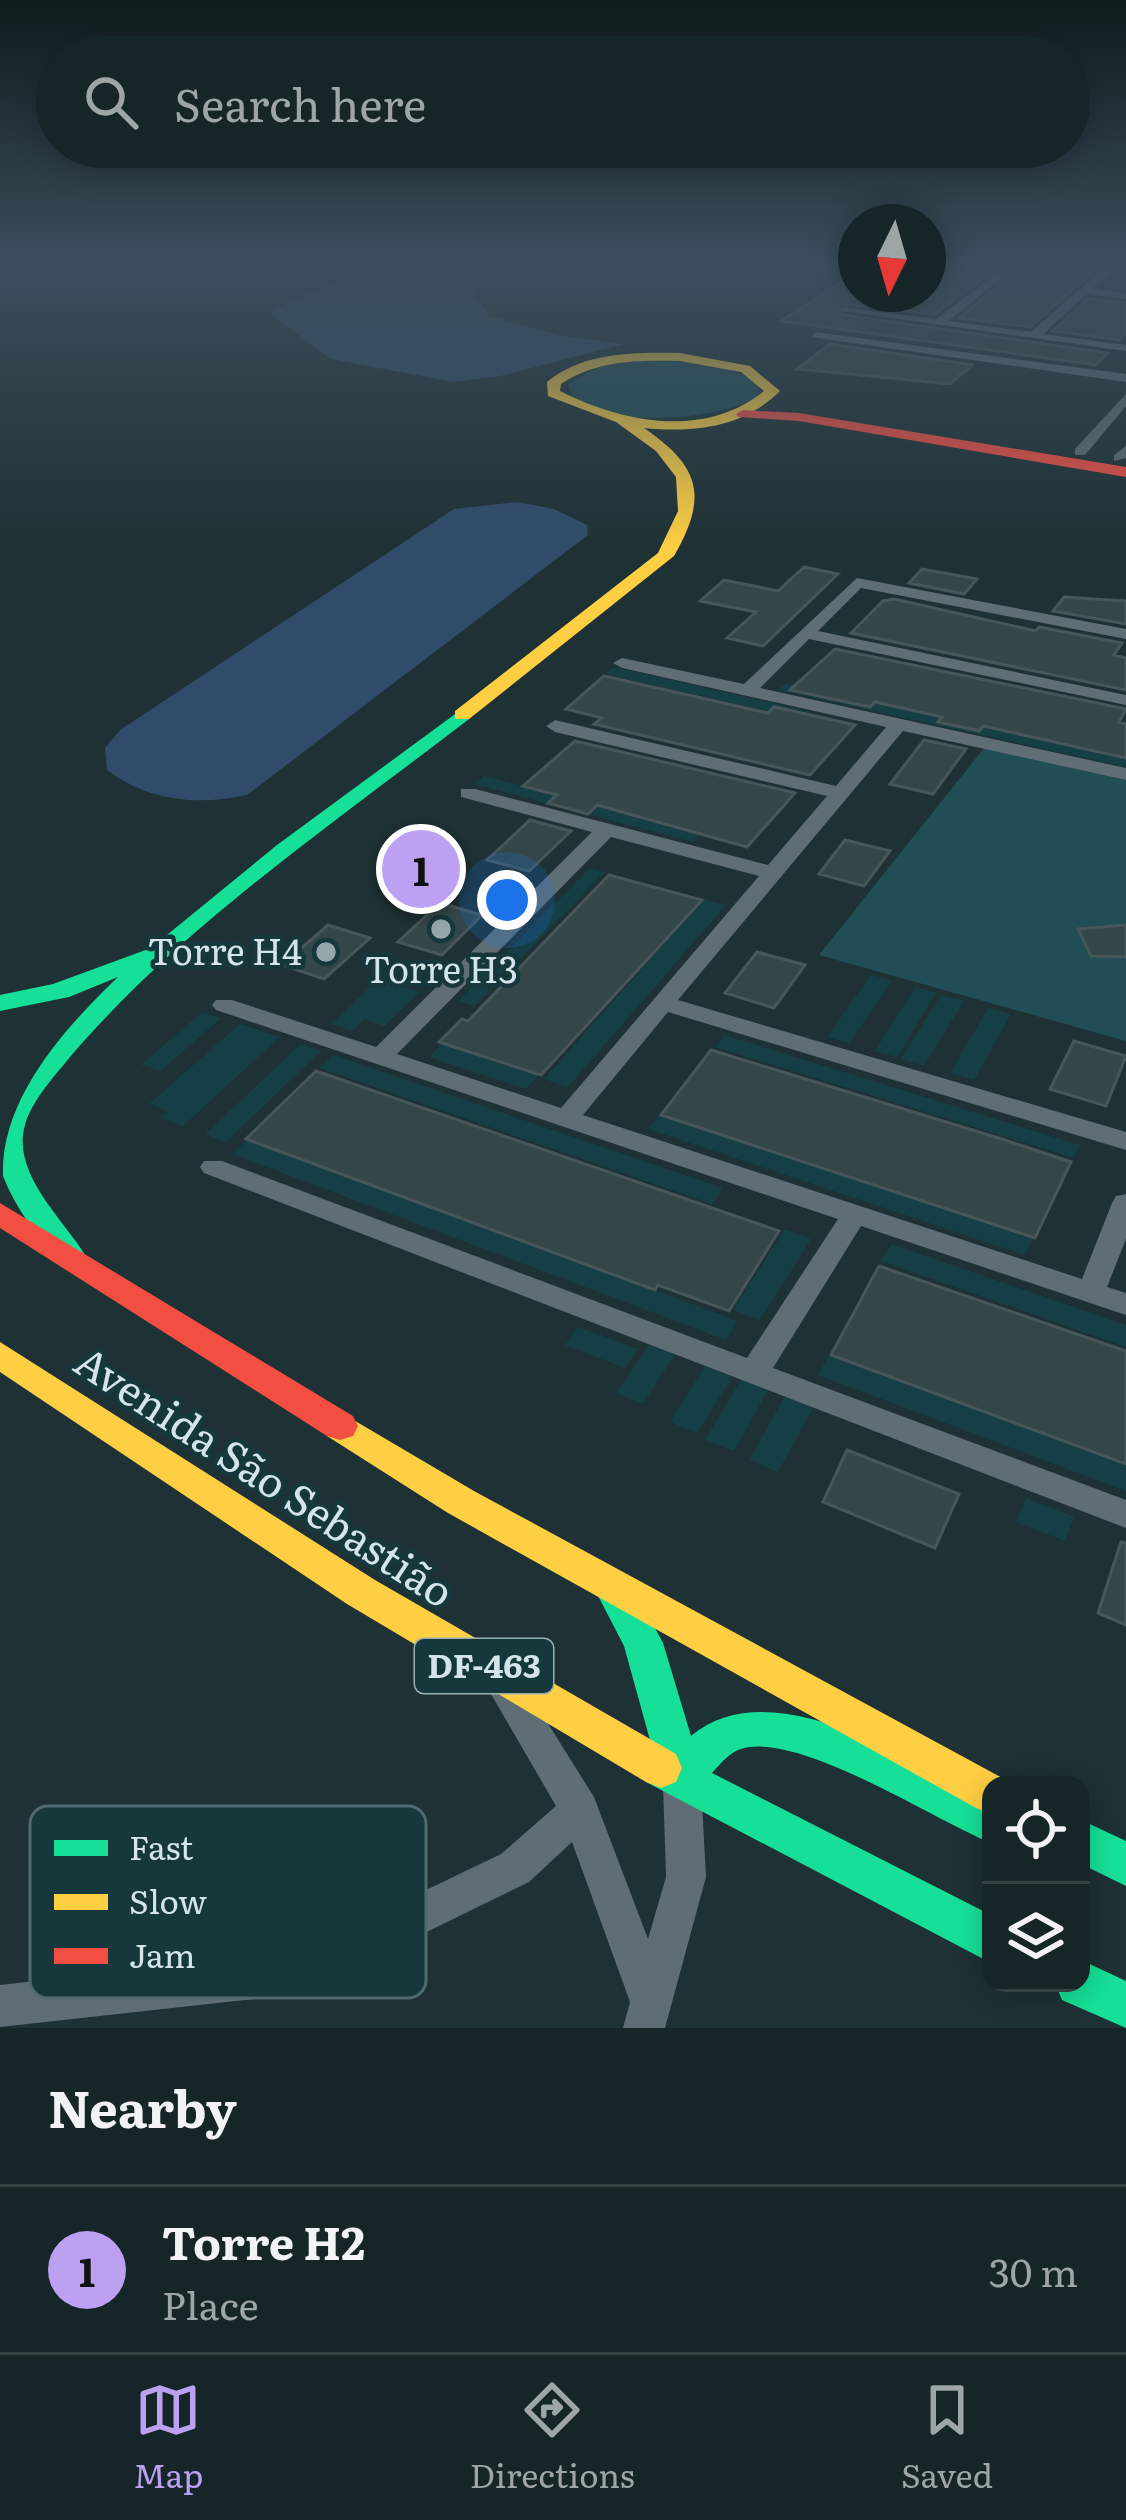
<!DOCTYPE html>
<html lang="en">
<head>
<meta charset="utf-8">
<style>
  :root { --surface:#162527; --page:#233133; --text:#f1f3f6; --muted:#9ea5a7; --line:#354244; --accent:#bca0f2 }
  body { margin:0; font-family:Literata,serif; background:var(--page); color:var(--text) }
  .controls { position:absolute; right:36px; bottom:36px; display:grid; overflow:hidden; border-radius:24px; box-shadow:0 6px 30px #0003 }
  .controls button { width:108px; height:108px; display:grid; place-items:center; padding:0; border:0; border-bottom:3px solid var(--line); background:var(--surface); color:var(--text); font:60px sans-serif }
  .compass { position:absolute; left:838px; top:204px; width:108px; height:108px; border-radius:50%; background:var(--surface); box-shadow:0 6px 30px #0003; rotate:185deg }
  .you { position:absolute; left:507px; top:900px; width:42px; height:42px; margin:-30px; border:9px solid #fff; border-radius:50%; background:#1a73e8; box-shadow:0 0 0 18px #1a73e833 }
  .badge { display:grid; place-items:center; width:78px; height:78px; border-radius:50%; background:var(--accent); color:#111; font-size:39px; font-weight:700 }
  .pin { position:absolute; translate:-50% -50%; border:6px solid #fff; box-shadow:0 3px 12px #0006 }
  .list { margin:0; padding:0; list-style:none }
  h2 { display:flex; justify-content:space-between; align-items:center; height:156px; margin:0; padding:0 48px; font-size:51px }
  h2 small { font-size:39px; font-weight:400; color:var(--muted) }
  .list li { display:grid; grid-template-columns:78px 1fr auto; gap:36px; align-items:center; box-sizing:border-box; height:168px; padding:0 48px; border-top:3px solid var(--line) }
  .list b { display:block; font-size:45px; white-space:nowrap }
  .list p { margin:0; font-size:39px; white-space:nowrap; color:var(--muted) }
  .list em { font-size:39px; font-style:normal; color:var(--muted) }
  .icon { flex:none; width:66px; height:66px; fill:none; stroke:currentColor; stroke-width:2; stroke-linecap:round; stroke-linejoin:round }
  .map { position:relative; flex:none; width:1126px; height:2028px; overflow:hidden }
  .search { position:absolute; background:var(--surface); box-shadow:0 6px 30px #0003; left:36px; right:36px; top:36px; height:132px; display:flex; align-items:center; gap:30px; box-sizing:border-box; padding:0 42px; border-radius:66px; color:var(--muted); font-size:45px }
  .sheet { height:324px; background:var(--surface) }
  nav { display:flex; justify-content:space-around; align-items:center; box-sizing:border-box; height:168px; border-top:3px solid var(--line); background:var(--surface); font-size:33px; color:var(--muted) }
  nav a { display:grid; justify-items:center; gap:6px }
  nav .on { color:var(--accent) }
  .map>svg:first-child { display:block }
  .built { fill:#163f45 }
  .green { fill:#214e56 }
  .water { fill:#304c6a }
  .building { fill:#334748; stroke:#475658; stroke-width:3 }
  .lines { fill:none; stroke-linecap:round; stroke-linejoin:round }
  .street { fill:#5f6d75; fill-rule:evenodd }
  .fast { fill:#16e098; fill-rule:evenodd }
  .slow { fill:#ffcf43; fill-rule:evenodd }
  .jam { fill:#f24e42; fill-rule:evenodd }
  .poi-dot { fill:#94a6a9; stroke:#16373c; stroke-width:4.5 }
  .labels { text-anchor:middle; stroke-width:9; stroke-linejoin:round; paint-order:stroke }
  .shield { fill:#16373c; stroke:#9ab1b4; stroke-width:3 }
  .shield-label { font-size:33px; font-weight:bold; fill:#d3e5e8 }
  .poi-label { font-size:36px; fill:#d3e5e8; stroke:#16373c; text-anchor:end }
  .near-street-label { font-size:42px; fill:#d3e5e8; stroke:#16373c }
  .key { fill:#16373c; stroke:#4f6b70; stroke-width:3 }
  .key-label { font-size:33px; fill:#d3e5e8 }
</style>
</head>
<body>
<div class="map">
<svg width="1126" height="2028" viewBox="0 0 1126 2028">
  <rect width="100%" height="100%" fill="#1e3134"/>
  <!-- built -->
  <path class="built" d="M613 667 811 712 804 719 605 674Z
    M786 683 1126 757V767L778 690Z
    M484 776 702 832 693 842 474 784Z
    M590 868 605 872 474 1006 458 1001Z
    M704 899 726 905 568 1087 544 1079Z
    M385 973 405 979 394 991 401 986 420 992 384 1026 364 1019 352 1031 331 1024Z
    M871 975 892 981 849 1043 827 1037Z
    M915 987 936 993 897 1057 875 1051Z
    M941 995 964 1001 924 1066 901 1059Z
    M988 1008 1011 1014 974 1080 950 1073Z
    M202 1012 221 1018 161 1071 141 1065Z
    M240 1024 280 1037 183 1126 162 1118 168 1111 149 1104Z
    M724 1035 1080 1145 1074 1158 715 1047Z
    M442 1043 539 1075 526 1089 429 1057Z
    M301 1044 321 1051 226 1142 205 1134Z
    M333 1055 723 1188 712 1204 319 1068Z
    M660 1114 1033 1237 1025 1255 648 1129Z
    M248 1139 738 1321 726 1340 232 1154Z
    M785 1229 811 1239 760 1320 733 1310Z
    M891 1244 1126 1325V1347L881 1261Z
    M577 1327H578L638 1349 625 1368 565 1345Z
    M652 1339 678 1350 643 1404 616 1393Z
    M829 1355 1126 1465V1491L818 1375Z
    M705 1366 732 1377 697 1433 670 1422Z
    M745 1373 772 1383 734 1451 705 1440Z
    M788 1391 816 1402 778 1472 749 1460Z
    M1026 1498 1074 1517 1065 1541 1016 1522Z"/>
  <!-- green -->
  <path class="green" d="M637 361C675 361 725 360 757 383L760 395C726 421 577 434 568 385L594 368Z
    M984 748 1126 780V1041L819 955Z"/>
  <!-- water -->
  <path class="water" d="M375 264H474L488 272 474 293 489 316 562 336 624 344 500 376 454 382 331 359 272 315 273 310Z
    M517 502 554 509 587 525 588 535 247 795C196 806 149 801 107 770L105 748 120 730 454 509Z"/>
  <!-- building -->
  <path class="building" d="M976 264H1003L935 314 848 304 838 314 1107 353 1096 365 781 321 856 273V297L886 300 895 294H928V273L955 276Z
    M1025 264 1099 267 1030 327 959 318Z
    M1088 299 1126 303V333L1120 340 1053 331Z
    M830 344 972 365 950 384 797 369Z
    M804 567 838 574 763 646 727 638 756 612 700 601 724 580 778 591Z
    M922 569 977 579 964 594 909 583Z
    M1064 597 1126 601V624L1053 611Z
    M894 599 1036 631 1039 627 1122 643 1114 655 1126 658V690L851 633 883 601Z
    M835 649 1126 709 1119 722 1126 724V758L983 726 979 731 938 722 942 717 875 702 870 707 790 690Z
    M604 676 768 713 774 707 855 725 810 775 594 724 602 718 566 709Z
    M924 740 966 749 933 794 890 784Z
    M575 741 795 793 747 847 597 805 588 814 548 803 557 795 523 786Z
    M530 820 571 831 529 871 487 860Z
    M845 840 890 851 864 886 819 874Z
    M420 846 461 857 421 892 380 880Z
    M609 875 702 900 541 1075 439 1042 462 1019 468 1021Z
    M440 903 482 915 442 955 398 942Z
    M328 925 370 938 324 979 282 965Z
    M1126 925V957L1091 956 1078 929Z
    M757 952 805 965 774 1008 725 993Z
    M1074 1041 1126 1056 1106 1106 1050 1089Z
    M711 1050 1005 1140 1071 1162 1035 1238 661 1115Z
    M316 1071 536 1147 779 1231 729 1311 658 1285 655 1290 246 1139Z
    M879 1266 1126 1351V1464L831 1355Z
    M847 1450 959 1494 935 1548 823 1502Z
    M1121 1542 1126 1543V1625L1098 1613Z"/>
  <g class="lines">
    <!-- street -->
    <path class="street" d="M928 264H955L957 266 952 269Z
      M1010 264H1021L948 321 1031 332 1109 264H1120L1093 289 1126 293V299L1087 294 1043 334 1126 345V351L842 311 847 308 936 319Z
      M815 332 1126 374V382L811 337Z
      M1126 394V406L1085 455H1075V449Z
      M1126 446V458L1114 461V455Z
      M857 578 1126 629V639L861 588 818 631 1126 695V705L809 639 760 688 1126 768V780L903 731 678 1000 1126 1132V1150L668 1012 583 1115 1082 1279 1112 1203 1116 1196 1126 1194V1239L1107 1287 1126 1293V1315L861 1226 773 1368 1126 1500V1528L204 1173 200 1167 204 1161H222L747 1358 838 1219 216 1010 212 1005 216 1000H232L376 1047 592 832 461 797V789H475L768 865 827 796 555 732 546 726 555 720 836 786 886 727 622 668 613 663 622 658 744 684ZM611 837 759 876 561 1108 397 1054Z
      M509 1678 522 1682 594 1797 648 1939 666 1877 663 1784 668 1771 682 1766 696 1771 701 1784 706 1877 665 2028H623L630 2002 572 1842 529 1882 300 1994 0 2027V1985L297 1952 501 1854 556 1806 491 1694 496 1682Z"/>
    <!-- fast -->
    <path class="fast" d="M462 709 472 715 469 719C333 824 182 926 70 1057 54 1077 32 1100 25 1125 11 1173 63 1219 85 1255L80 1263H58C38 1236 15 1208 3 1176 0 1097 69 1024 118 977L69 997 0 1011V995L53 984 151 948 277 845Z
      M613 1571 627 1576 663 1643 691 1736C772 1668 911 1762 991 1800V1843C934 1820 799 1731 741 1749 730 1752 720 1764 712 1773L991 1915V1963L646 1782 640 1768 646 1754 653 1751 624 1646 594 1588 599 1576Z
      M1081 1820 1126 1841V1886L1081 1864Z
      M1081 1960 1126 1981V2028L1062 2000 1055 1983H1081Z"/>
    <!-- slow -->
    <path class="slow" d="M680 353 750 366 780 391C743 428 694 433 644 428 701 467 708 497 674 556L469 719H455V711L658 553 678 511 676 477 656 451 616 422 548 396 547 382C583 352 635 352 680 353ZM680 361 741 372 764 391C705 439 623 423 560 391L561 384C597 360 638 360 680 361Z
      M0 1342 375 1580 676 1754 682 1768 676 1782 661 1788 646 1782 347 1604 0 1372Z
      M340 1412 474 1491 1006 1780 1009 1785H991V1814L976 1808 448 1513 327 1436 322 1426 327 1416Z"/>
    <!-- jam -->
    <path class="jam" d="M743 410 799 413 1126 467V477L799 421 738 417 736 414Z
      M0 1203 353 1416 358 1426 353 1436 340 1440 327 1436 0 1228Z"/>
  </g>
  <!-- sky -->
  <linearGradient id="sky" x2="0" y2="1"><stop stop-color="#101b1d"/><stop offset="0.48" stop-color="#3b4e5c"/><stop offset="1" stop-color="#3b4e5c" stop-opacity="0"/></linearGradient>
  <rect width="1126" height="548" fill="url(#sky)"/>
  <!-- markers -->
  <g class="poi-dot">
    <circle cx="441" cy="929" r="12"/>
    <circle cx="326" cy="952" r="12"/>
  </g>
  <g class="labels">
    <!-- shield labels -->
    <rect class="shield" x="415" y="1639" width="138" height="54" rx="9"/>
    <g class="shield-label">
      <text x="484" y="1678">DF-463</text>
    </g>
    <!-- poi labels -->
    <g class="poi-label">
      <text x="302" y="965">Torre H4</text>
      <text x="441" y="983" text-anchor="middle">Torre H3</text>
    </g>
    <!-- near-street labels -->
    <g class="near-street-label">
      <text transform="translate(264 1477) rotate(33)" y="15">Avenida São Sebastião</text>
    </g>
  </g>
  <!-- legend -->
  <rect x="30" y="1806" width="396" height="192" rx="18" class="key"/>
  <rect x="54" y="1840" width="54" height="16" fill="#16e098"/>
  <rect x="54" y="1894" width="54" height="16" fill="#ffcf43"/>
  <rect x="54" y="1948" width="54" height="16" fill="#f24e42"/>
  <g class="key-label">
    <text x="129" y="1860">Fast</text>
    <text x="129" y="1914">Slow</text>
    <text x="129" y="1968">Jam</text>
  </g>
</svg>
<div class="controls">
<button><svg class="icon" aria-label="locate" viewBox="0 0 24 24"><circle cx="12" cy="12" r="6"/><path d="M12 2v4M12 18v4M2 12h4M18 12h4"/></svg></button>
<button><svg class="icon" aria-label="layers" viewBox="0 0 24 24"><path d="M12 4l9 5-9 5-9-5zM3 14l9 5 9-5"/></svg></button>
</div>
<svg class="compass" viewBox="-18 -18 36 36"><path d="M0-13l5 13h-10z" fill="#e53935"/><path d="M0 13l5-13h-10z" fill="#9ea5a7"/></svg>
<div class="you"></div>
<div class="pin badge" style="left:421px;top:869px">1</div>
<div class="search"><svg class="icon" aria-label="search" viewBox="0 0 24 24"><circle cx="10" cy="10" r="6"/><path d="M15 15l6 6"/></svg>Search here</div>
</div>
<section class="sheet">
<h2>Nearby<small></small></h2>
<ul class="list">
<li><span class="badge">1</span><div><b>Torre H2</b><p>Place</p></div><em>30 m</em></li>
</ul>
</section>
<nav>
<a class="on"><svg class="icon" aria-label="map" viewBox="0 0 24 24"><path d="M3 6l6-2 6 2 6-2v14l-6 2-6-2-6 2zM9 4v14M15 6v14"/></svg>Map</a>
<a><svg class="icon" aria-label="directions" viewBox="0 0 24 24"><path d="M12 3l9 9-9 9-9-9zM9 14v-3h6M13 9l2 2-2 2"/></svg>Directions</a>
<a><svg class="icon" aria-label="saved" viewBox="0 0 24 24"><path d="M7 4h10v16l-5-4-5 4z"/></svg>Saved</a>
</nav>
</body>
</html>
